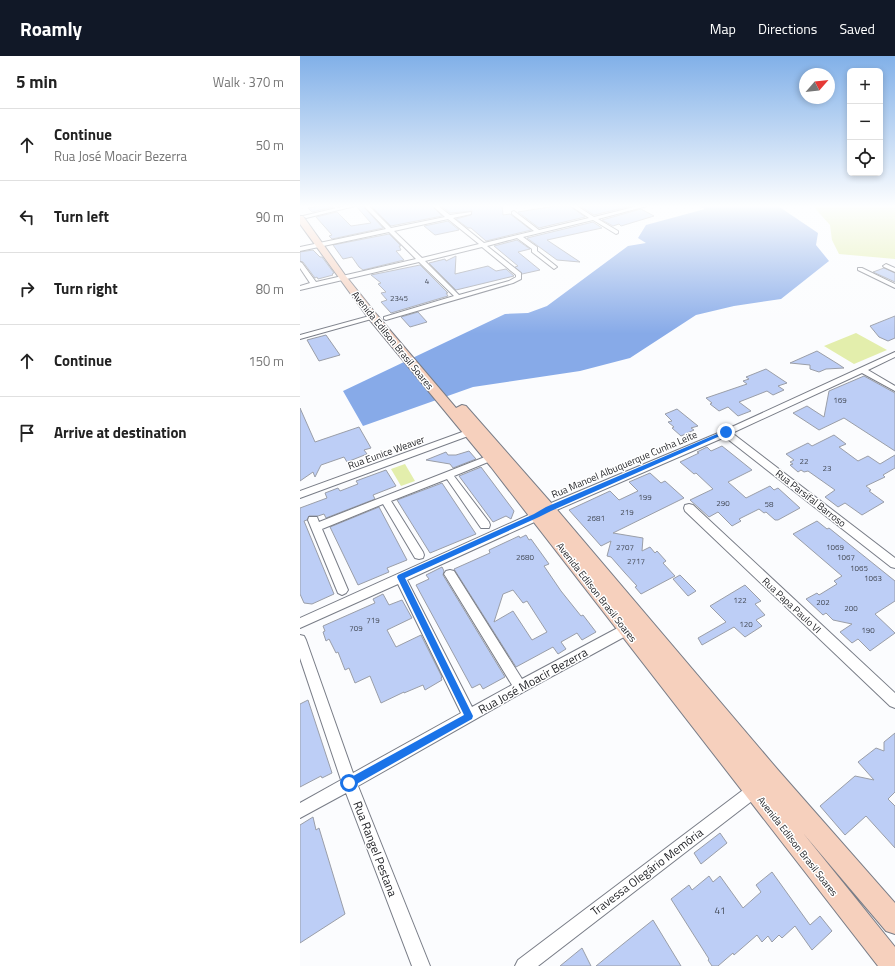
<!DOCTYPE html>
<html lang="en">
<head>
<meta charset="utf-8">
<style>
  :root { --surface:#fff; --page:#f6f6f6; --text:#222; --muted:#767676; --line:#e0e0e0; --accent:#111827 }
  body { margin:0; font-family:"Titillium Web",sans-serif; background:var(--page); color:var(--text) }
  .controls { position:absolute; right:12px; top:12px; display:grid; overflow:hidden; border-radius:6px; box-shadow:0 2px 6px #0003 }
  .controls button { width:36px; height:36px; display:grid; place-items:center; padding:0; border:0; border-bottom:1px solid var(--line); background:var(--surface); color:var(--text); font:20px sans-serif }
  .compass { position:absolute; left:499px; top:12px; width:36px; height:36px; border-radius:50%; background:var(--surface); box-shadow:0 2px 6px #0003; rotate:62deg }
  .stop { position:absolute; width:12px; height:12px; margin:-9px; border:3px solid #1a73e8; border-radius:50%; background:#fff }
  .stop.end { background:#1a73e8; border-color:#fff; box-shadow:0 1px 4px #0008 }
  .list { margin:0; padding:0; list-style:none }
  h2 { display:flex; justify-content:space-between; align-items:center; height:52px; margin:0; padding:0 16px; font-size:17px }
  h2 small { font-size:13px; font-weight:400; color:var(--muted) }
  .list li { display:grid; grid-template-columns:26px 1fr auto; gap:12px; align-items:center; box-sizing:border-box; height:72px; padding:0 16px; border-top:1px solid var(--line) }
  .list b { display:block; font-size:15px; white-space:nowrap }
  .list p { margin:0; font-size:13px; white-space:nowrap; color:var(--muted) }
  .list em { font-size:13px; font-style:normal; color:var(--muted) }
  .icon { flex:none; width:22px; height:22px; fill:none; stroke:currentColor; stroke-width:2; stroke-linecap:round; stroke-linejoin:round }
  .map { position:relative; flex:none; width:595px; height:910px; overflow:hidden }
  header { display:flex; align-items:center; gap:24px; box-sizing:border-box; height:56px; padding:0 20px; background:var(--accent); color:#fff }
  header strong { font-size:19px }
  nav { display:flex; gap:22px; margin-inline-start:auto; font-size:14px }
  main { display:flex }
  aside { flex:1; background:var(--surface) }
  .map>svg:first-child { display:block }
  .green { fill:#e3eeac }
  .water { fill:#87aae8 }
  .building { fill:#bdcef6; stroke:#9a9ea8; fill-rule:evenodd }
  .lines { fill:none; stroke-linecap:round; stroke-linejoin:round }
  .lane-casing { stroke:#797d87; stroke-width:2 }
  .street-casing { stroke:#797d87; stroke-width:2 }
  .secondary-casing { stroke:#797d87; stroke-width:2 }
  .lane { fill:#fff; fill-rule:evenodd }
  .street { fill:#fff; fill-rule:evenodd }
  .secondary { fill:#f6d0bd; fill-rule:evenodd }
  .route { fill:#1a73e8 }
  .labels { text-anchor:middle; stroke-width:3; stroke-linejoin:round; paint-order:stroke }
  .number-label { font-size:8px; fill:#464c58 }
  .street-label { font-size:10px; fill:#1f2024; stroke:#fff }
  .near-number-label { font-size:10px; fill:#464c58 }
  .near-street-label { font-size:12px; fill:#1f2024; stroke:#fff }
</style>
</head>
<body>
<header>
<strong>Roamly</strong>
<nav><a>Map</a><a>Directions</a><a>Saved</a></nav>
</header>
<main>
<aside>
<h2>5 min<small>Walk · 370 m</small></h2>
<ul class="list">
<li><svg class="icon" aria-label="ahead" viewBox="0 0 24 24"><path d="M12 20V5M6 11l6-6 6 6"/></svg><div><b>Continue</b><p>Rua José Moacir Bezerra</p></div><em>50 m</em></li>
<li><svg class="icon" aria-label="left" viewBox="0 0 24 24"><path d="M17 20v-9H6M10 6l-5 5 5 5"/></svg><div><b>Turn left</b></div><em>90 m</em></li>
<li><svg class="icon" aria-label="right" viewBox="0 0 24 24"><path d="M7 20v-9h11M14 6l5 5-5 5"/></svg><div><b>Turn right</b></div><em>80 m</em></li>
<li><svg class="icon" aria-label="ahead" viewBox="0 0 24 24"><path d="M12 20V5M6 11l6-6 6 6"/></svg><div><b>Continue</b></div><em>150 m</em></li>
<li><svg class="icon" aria-label="arrive" viewBox="0 0 24 24"><path d="M6 21V4h12l-3 4 3 4H6"/></svg><div><b>Arrive at destination</b></div></li>
</ul>
</aside>
<div class="map">
<svg width="595" height="910" viewBox="0 0 595 910">
  <rect width="100%" height="100%" fill="#fbfcfe"/>
  <!-- green -->
  <path class="green" d="M513 150H595V203L539 198 532 184 530 169Z
    M556 277 587 294 554 308 524 290Z
    M105 408 115 425 101 430 91 413Z"/>
  <!-- water -->
  <path class="water" d="M398 150H478L518 177 516 189 529 205 481 243 434 250 396 259 330 302 280 315 173 331 63 370 43 335 205 258 228 257 247 250 328 190 346 187 338 182 346 169 405 153Z"/>
  <!-- building -->
  <path class="building" d="M20 150H32L33 151 12 156 8 152Z
    M56 150H63L83 172 32 183 29 180 32 179 16 161 37 156 51 170 71 167Z
    M71 150H132L142 160 91 170Z
    M141 150H202L203 159 210 158 231 174 186 185 171 172H168L156 163 171 159 172 155 150 157Z
    M255 150H270L285 161 239 172 218 156Z
    M280 150H331L294 159Z
    M341 153 354 160 321 170 319 168 313 170 302 164Z
    M148 165 159 174 135 179 124 170Z
    M293 166 302 172 247 184 280 206 257 204 227 182Z
    M89 178 101 190H99L101 194 96 195 104 204 63 214 59 211 52 201 43 203 33 189Z
    M217 184 230 193 218 196 240 214 222 218 215 211 218 210 194 190Z
    M13 194 20 201H22L34 217 32 218 33 219 18 223 17 221 15 222 3 206 0 205V196Z
    M156 200 155 218 188 210 196 215 206 213 214 220 156 234 129 207 145 203 146 205Z
    M120 209 148 237H146L148 240 91 257 81 246 87 244 81 237 86 236 78 228 81 227 71 219Z
    M584 212 595 217V226L573 216Z
    M118 256 127 266 110 271 101 261Z
    M595 260V282L588 285 579 281 570 270Z
    M26 279 40 299 19 305 7 284Z
    M517 295 538 308 544 312 526 313 519 316 510 313V309L490 307Z
    M466 313 487 327 478 330 484 334 473 339 467 335 439 346 451 355 438 360 428 351 419 355 410 348 412 347 406 342 447 328 443 325 449 323 446 321Z
    M564 320 595 337V395L544 362 519 374 493 357 507 350 524 361 529 335Z
    M0 352 15 386 59 371 71 392 64 394 67 398 47 406 44 401 21 409 15 421 13 416 0 425Z
    M377 353 398 370 391 372 394 374 381 380 372 372 374 371 368 366 372 365 365 358Z
    M534 379 546 388 539 391 558 405 568 400 580 408 595 399V412L583 419 585 421 566 430 571 434 569 435 584 446 562 459 545 447 538 451 525 441 535 434 508 415 504 416 501 414 498 416 490 409 493 408 490 406 494 404 486 398 508 387 512 390Z
    M422 390 452 414 428 426 446 442 470 430 474 434 478 432 500 452 478 464H475L466 456 464 457 459 453 439 463 441 465 432 470 418 456 409 461 390 444 413 433 396 417 394 418 380 406 399 397 397 396 407 391 411 395Z
    M169 395 176 403 153 412 150 408 126 404 146 396 148 399H156Z
    M181 411 214 455 211 463 206 460 193 466 159 420Z
    M86 414 96 430 73 439 75 443 26 462 24 458 18 460H9L7 464 4 465 34 538 12 548 4 547 0 538V452L27 442 25 437 38 432 40 435 58 428 56 425Z
    M350 417 361 427 365 425 384 442 313 477 343 482 342 495 350 491 355 497 357 495 366 505 363 507 375 520 341 538 335 531 337 530 325 517 311 501 307 500 311 485 301 490 269 454 310 435 319 444 338 435 329 426Z
    M142 427 176 478 130 497 97 444Z
    M79 451 107 504 87 512 89 516 58 529 30 471Z
    M517 465 527 473 529 472 595 525V545L575 558 595 577 570 595 558 583 552 587 540 576 552 568 533 564 526 557 523 559 506 543 517 537 519 539 537 528 534 525 542 520 493 478Z
    M226 479 229 484 231 483 249 508 244 510 261 535 281 560 283 559 296 576 282 584 277 577 261 586 266 593 258 598 253 591 216 611 154 513 190 497 189 494 219 480 220 482ZM213 534 223 547 227 545 247 576 232 584 213 555 194 566 203 538Z
    M142 511 144 515 143 519 205 621 183 633 180 628 172 632 116 529 129 523 126 519Z
    M380 519 396 535 388 540 373 523Z
    M445 529 461 545 455 548 465 559 456 564 462 570 445 581 434 571 402 589 398 582 426 566 410 550Z
    M83 538 89 549 102 544 112 562 87 574 96 591 121 579 142 621 141 622 142 624 125 634 123 629 104 637V636L81 647 70 620 55 627 49 612 45 614 38 596 36 597 29 583 26 585 23 576 25 575 23 570 75 547 73 543Z
    M8 644 32 717 22 722 21 720 0 731V648Z
    M595 677V736L588 743 595 750V792L566 760 545 779 520 750 555 720 574 724 558 706 576 692 584 695V686Z
    M13 761 16 774 19 772 45 858 0 887V769Z
    M420 777 427 787 401 808 394 797Z
    M472 816 510 869 520 860 532 875 512 894 495 870 482 882 479 879 472 886 468 880 462 886 457 879 434 899 433 897 418 910H412L408 904 409 903 371 843 389 829 392 834 409 820 413 826 420 820 443 852 461 836 456 829Z
    M353 864 381 910H296L323 888Z
    M282 892 291 910H260Z"/>
  <g class="lines">
    <defs>
      <path id="lane" d="M34 150H36L38 154H36Z"/>
      <path id="street" d="M45 150H55L6 162 3 160Z
        M64 150H69L91 172 145 161 133 150H138L150 159 171 156V158L153 162 184 187 234 175 212 158V156L214 155 239 174 289 162 271 150H277L294 161 338 150H347L298 163 318 175V177L316 178 293 164 223 181 237 191V195L256 210 257 211 254 213 232 196V193L217 182 187 190 221 217V223L213 227 86 264 84 263V261L154 240 119 206 0 234V230L10 227 0 212V206L2 207 16 226 116 203 89 176 0 195V191L86 173ZM148 163 179 188 122 202 94 175ZM182 191 216 219V221L209 225 159 239 125 205Z
        M586 208 595 212V216L584 211 583 210Z
        M558 212H562L595 228V232L558 214Z
        M73 259 75 260V262L0 283V279Z
        M595 296V301L568 314 595 330V335L562 317 432 377 595 502V512L591 511 425 381 252 456 241 463 107 524 172 651 212 629 146 521 144 518 146 515 150 514 154 515 222 623 327 567 331 566 335 567 337 571 335 575 225 635 58 730 130 910H112L46 737 0 762V747L41 724 0 602V579L4 580 6 584 53 717 161 657 98 528 0 572V562L233 457 244 450 423 375Z
        M176 371 180 374 179 376 0 442V435Z
        M190 399 193 400 195 402 193 404 154 420 189 466 190 469 189 472H181L147 423 91 445 123 496 124 499 123 502 119 503 115 502 83 448 22 473 48 534 46 537 42 539 38 537 8 464 9 461H17L19 466Z
        M389 448 393 449 595 637V652L590 650 385 455 384 452 385 449Z
        M456 726 461 728 463 733 461 738 238 910H215L218 904 451 728Z"/>
      <path id="secondary" d="M0 160H3L45 219 77 259 156 352 162 349 166 350 253 449 478 714 595 847V878L586 875 503 777 595 891V910H578L191 411 69 263 0 168Z"/>
    </defs>
    <!-- lane casing -->
    <use href="#lane" class="lane-casing"/>
    <!-- street casing -->
    <use href="#street" class="street-casing"/>
    <!-- secondary casing -->
    <use href="#secondary" class="secondary-casing"/>
    <!-- lane -->
    <use href="#lane" class="lane"/>
    <!-- street -->
    <use href="#street" class="street"/>
    <!-- secondary -->
    <use href="#secondary" class="secondary"/>
  </g>
  <!-- sky -->
  <linearGradient id="sky" x2="0" y2="1"><stop stop-color="#81b0e8"/><stop offset="0.54" stop-color="#fdfeff"/><stop offset="1" stop-color="#fdfeff" stop-opacity="0"/></linearGradient>
  <rect width="595" height="278" fill="url(#sky)"/>
  <!-- route -->
  <path class="route" d="M424 375 429 376 251 455 239 461 105 522 173 660 172 663 53 730 49 732 46 730 45 727 46 724 164 659 97 521 98 519 234 458 246 451Z"/>
  <g class="labels">
    <!-- number labels -->
    <g class="number-label">
      <text x="127" y="228">4</text>
      <text x="99" y="245">2345</text>
      <text x="540" y="347">169</text>
      <text x="504" y="408">22</text>
      <text x="527" y="415">23</text>
      <text x="345" y="444">199</text>
      <text x="423" y="450">290</text>
      <text x="469" y="451">58</text>
      <text x="327" y="459">219</text>
      <text x="296" y="465">2681</text>
      <text x="325" y="494">2707</text>
      <text x="535" y="494">1069</text>
      <text x="225" y="504">2680</text>
      <text x="546" y="504">1067</text>
      <text x="336" y="508">2717</text>
      <text x="559" y="515">1065</text>
      <text x="573" y="525">1063</text>
      <text x="440" y="547">122</text>
      <text x="523" y="549">202</text>
      <text x="551" y="555">200</text>
      <text x="73" y="567">719</text>
      <text x="446" y="571">120</text>
      <text x="56" y="575">709</text>
      <text x="568" y="577">190</text>
    </g>
    <!-- street labels -->
    <g class="street-label">
      <text transform="translate(93 284) rotate(51)" y="4">Avenida Edilson Brasil Soares</text>
      <text transform="translate(86 396) rotate(-20)" y="4">Rua Eunice Weaver</text>
      <text transform="translate(324 408) rotate(-23)" y="4">Rua Manoel Albuquerque Cunha Leite</text>
      <text transform="translate(511 442) rotate(38)" y="4">Rua Parsifal Barroso</text>
      <text transform="translate(297 536) rotate(52)" y="4">Avenida Edilson Brasil Soares</text>
      <text transform="translate(492 549) rotate(43)" y="4">Rua Papa Paulo VI</text>
      <text transform="translate(498 790) rotate(52)" y="4">Avenida Edilson Brasil Soares</text>
    </g>
    <!-- near-number labels -->
    <g class="near-number-label">
      <text x="420" y="858">41</text>
    </g>
    <!-- near-street labels -->
    <g class="near-street-label">
      <text transform="translate(233 625) rotate(-29)" y="4">Rua José Moacir Bezerra</text>
      <text transform="translate(75 793) rotate(69)" y="4">Rua Rangel Pestana</text>
      <text transform="translate(347 816) rotate(-37)" y="4">Travessa Olegário Memória</text>
    </g>
  </g>
</svg>
<div class="controls">
<button>+</button>
<button>−</button>
<button><svg class="icon" aria-label="locate" viewBox="0 0 24 24"><circle cx="12" cy="12" r="6"/><path d="M12 2v4M12 18v4M2 12h4M18 12h4"/></svg></button>
</div>
<svg class="compass" viewBox="-18 -18 36 36"><path d="M0-13l5 13h-10z" fill="#e53935"/><path d="M0 13l5-13h-10z" fill="#767676"/></svg>
<div class="stop" style="left:49px;top:727px"></div>
<div class="stop end" style="left:426px;top:376px"></div>
</div>
</main>
</body>
</html>
